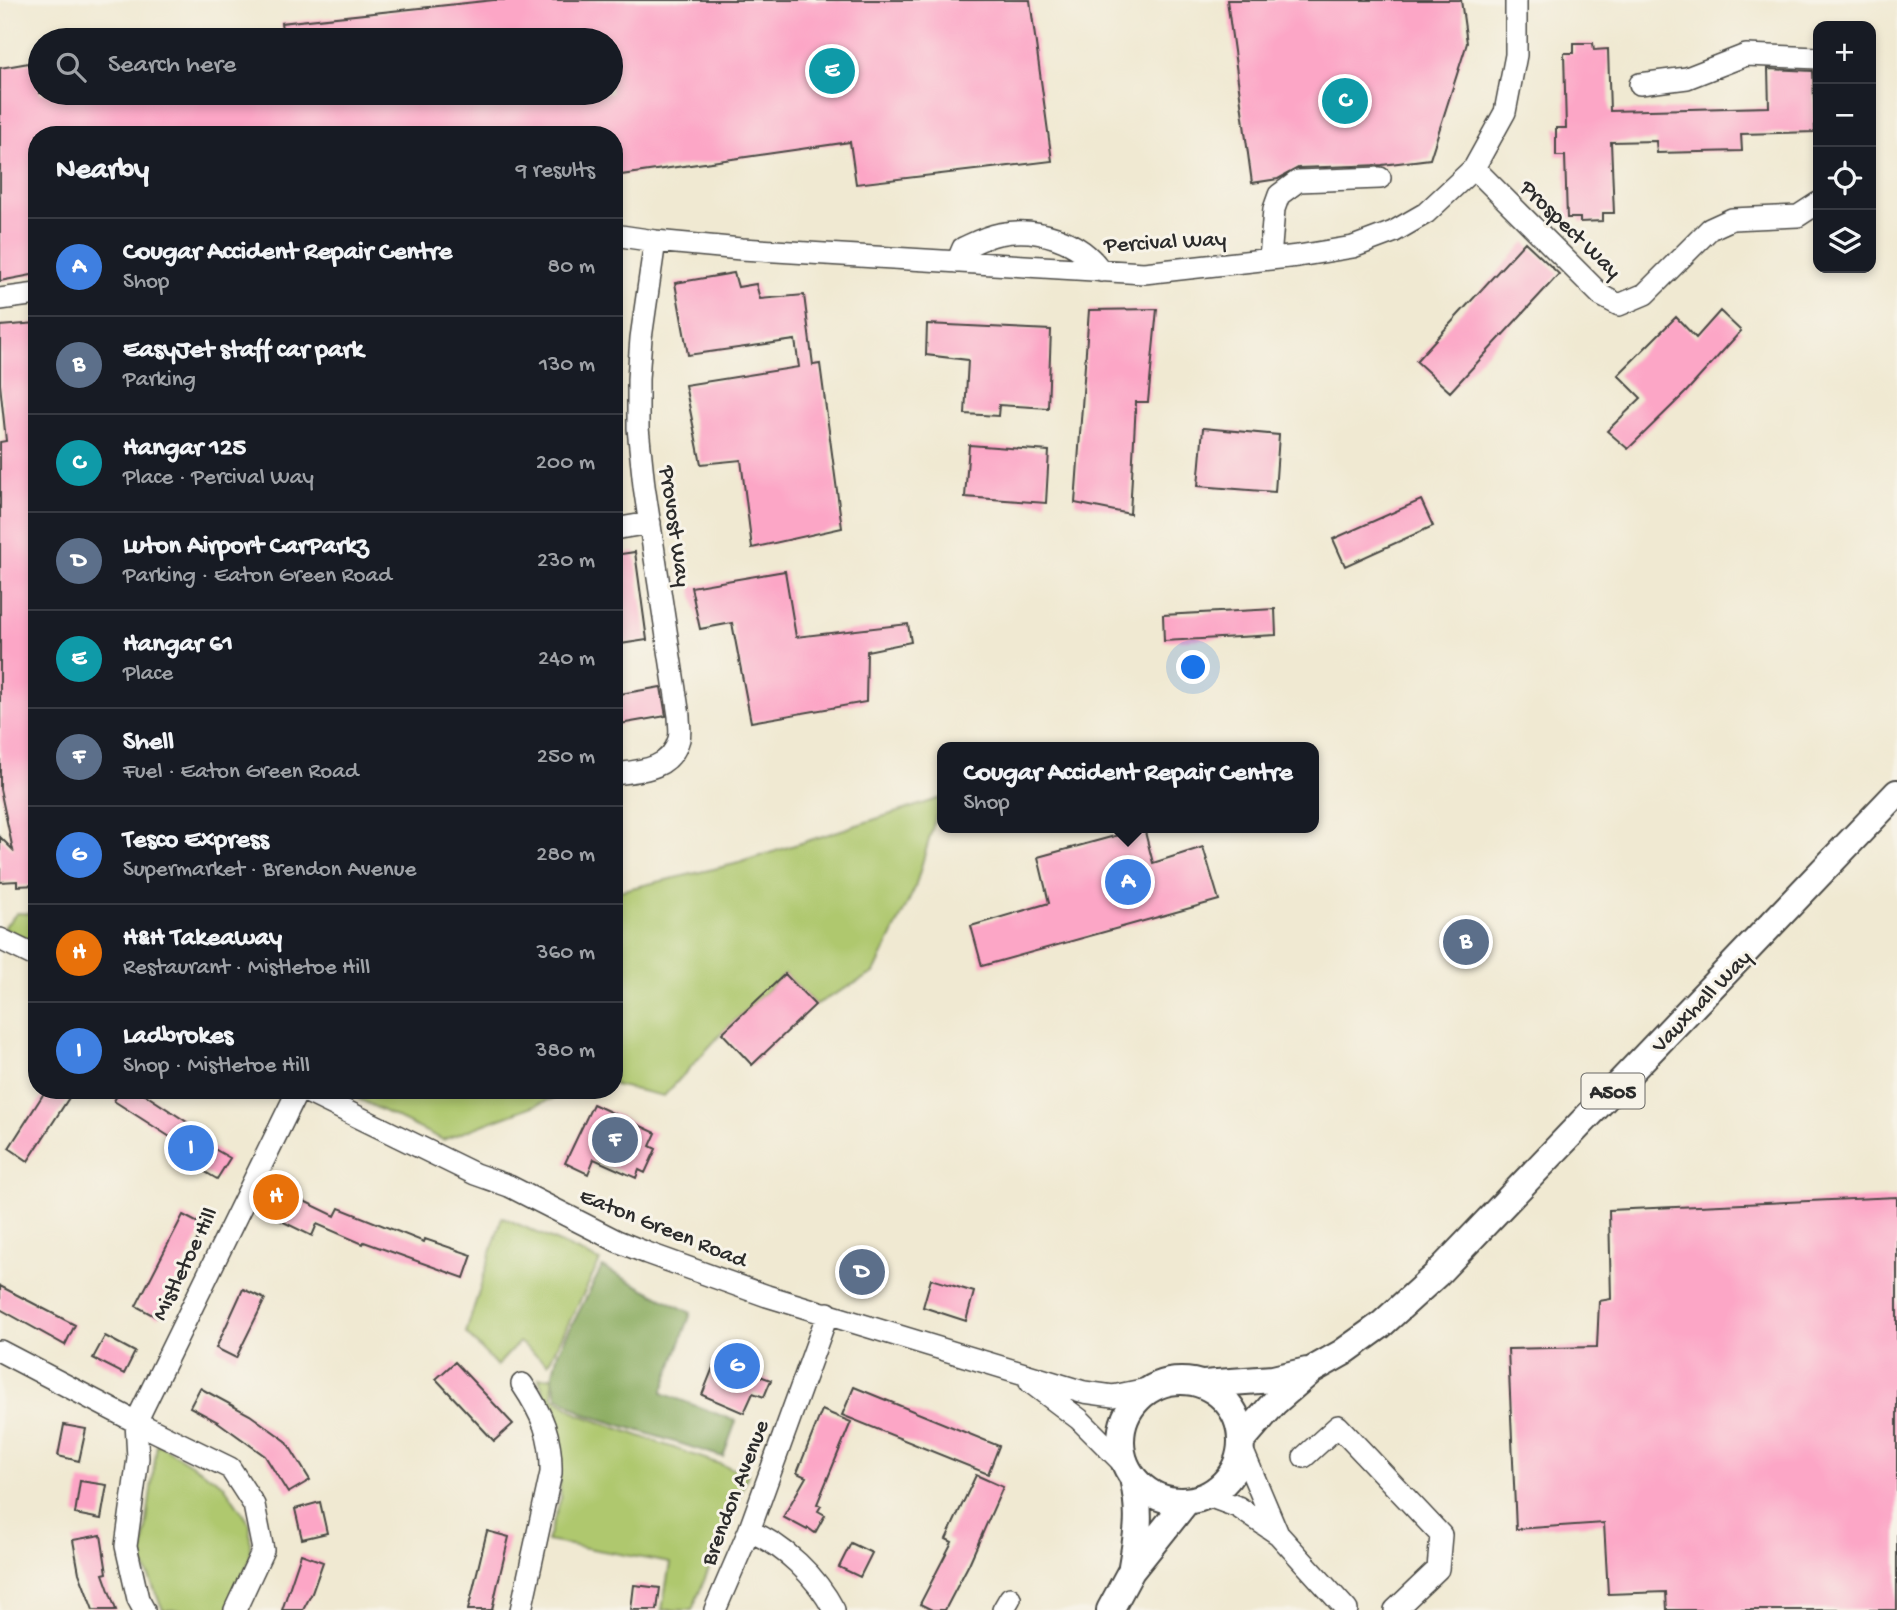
<!DOCTYPE html>
<html lang="en">
<head>
<meta charset="utf-8">
<style>
  :root { --surface:#171b24; --page:#242831; --text:#f1f3f6; --muted:#9ea1a6; --line:#363941; --accent:#d690ce }
  body { margin:0; font-family:"Gochi Hand",sans-serif; background:var(--page); color:var(--text) }
  .controls { position:absolute; right:21px; top:21px; display:grid; overflow:hidden; border-radius:14px; box-shadow:0 4px 10px #0003 }
  .controls button { width:63px; height:63px; display:grid; place-items:center; padding:0; border:0; border-bottom:2px solid var(--line); background:var(--surface); color:var(--text); font:35px sans-serif }
  .you { position:absolute; left:1194px; top:668px; width:24px; height:24px; margin:-18px; border:5px solid #fff; border-radius:50%; background:#1a73e8; box-shadow:0 0 0 10px #1a73e833 }
  .badge { display:grid; place-items:center; width:46px; height:46px; border-radius:50%; background:var(--accent); color:#fff; font-size:23px; font-weight:700 }
  .pin { position:absolute; translate:-50% -50%; border:4px solid #fff; box-shadow:0 2px 7px #0006 }
  .popup { position:absolute; left:937px; top:742px; width:382px; height:91px; box-sizing:border-box; display:grid; place-content:center; border-radius:14px; background:var(--surface); filter:drop-shadow(0 2px 5px #0005); font-size:23px; white-space:nowrap; color:var(--muted) }
  .popup b { font-size:26px; color:var(--text) }
  .popup::after { content:''; position:absolute; left:50%; top:100%; margin-left:-14px; border:14px solid transparent; border-top-color:var(--surface) }
  .list { margin:0; padding:0; list-style:none }
  h2 { display:flex; justify-content:space-between; align-items:center; height:91px; margin:0; padding:0 28px; font-size:30px }
  h2 small { font-size:23px; font-weight:400; color:var(--muted) }
  .list li { display:grid; grid-template-columns:46px 1fr auto; gap:21px; align-items:center; box-sizing:border-box; height:98px; padding:0 28px; border-top:2px solid var(--line) }
  .list b { display:block; font-size:26px; white-space:nowrap }
  .list p { margin:0; font-size:23px; white-space:nowrap; color:var(--muted) }
  .list em { font-size:23px; font-style:normal; color:var(--muted) }
  .icon { flex:none; width:38px; height:38px; fill:none; stroke:currentColor; stroke-width:2; stroke-linecap:round; stroke-linejoin:round }
  .map { position:relative; flex:none; width:1897px; height:1610px; overflow:hidden }
  .search { position:absolute; background:var(--surface); box-shadow:0 4px 10px #0003; left:28px; top:28px; width:595px; height:77px; display:flex; align-items:center; gap:18px; box-sizing:border-box; padding:0 24px; border-radius:38px; color:var(--muted); font-size:26px }
  .panel { position:absolute; background:var(--surface); box-shadow:0 4px 10px #0003; left:28px; top:126px; width:595px; height:973px; border-radius:28px }
  .map>svg:first-child { display:block }
  .green { fill:#afc86e; stroke:#6d7a4c; stroke-width:2 }
  .forest { fill:#8bac61; stroke:#5b6c46; stroke-width:2 }
  .building { fill:#fca6c6 }
  .lines { fill:none; stroke-linecap:round; stroke-linejoin:round }
  .minor-casing { stroke:#494844; stroke-width:24 }
  .major-casing { stroke:#494844; stroke-width:30 }
  .minor { stroke:#fff; stroke-width:21 }
  .major { stroke:#fff; stroke-width:26 }
  .labels { text-anchor:middle; stroke-width:6; stroke-linejoin:round; paint-order:stroke }
  .shield { fill:#f7f3e8; stroke:#686764; stroke-width:2 }
  .shield-label { font-size:21px; font-weight:bold; fill:#2b2b2b }
  .street-label { font-size:23px; fill:#2b2b2b; stroke:#f7f3e8 }
</style>
</head>
<body>
<div class="map">
<svg width="1897" height="1610" viewBox="0 0 1897 1610">
  <rect width="100%" height="100%" fill="#f7f3e8"/>
  <filter id="ink" filterUnits="userSpaceOnUse"><feTurbulence type="fractalNoise" baseFrequency=".0143" numOctaves="2"/><feDisplacementMap in="SourceGraphic" scale="14" xChannelSelector="R" yChannelSelector="G"/><feConvolveMatrix kernelMatrix="1 2 1 2 8 2 1 2 1" color-interpolation-filters="sRGB"/></filter>
  <filter id="wash" filterUnits="userSpaceOnUse"><feTurbulence type="fractalNoise" baseFrequency=".00686" numOctaves="4" result="noise"/><feDisplacementMap in="SourceGraphic" scale="28" xChannelSelector="R" yChannelSelector="G"/><feGaussianBlur stdDeviation="1.57" result="paint"/><feColorMatrix in="noise" values="0 0 0 0 0 0 0 0 0 0 0 0 0 0 0 0 0 1.4 0 .05"/><feComposite in="paint" operator="in"/></filter>
  <g filter="url(#wash)">
    <rect width="100%" height="100%" fill="#f0e9d2"/>
    <!-- green -->
    <path class="green" d="M941 798 915 888 874 973 815 1005 785 974 722 1033 664 1096 614 1085V892L735 864Z
      M17 913 37 914V945L3 928Z
      M340 1090H575L443 1140Z
      M502 1217 600 1261 548 1364 519 1342 497 1366 466 1333Z
      M552 1377 553 1397 580 1415 748 1474 692 1610H662L670 1563 547 1541 561 1498 553 1422 539 1378Z
      M157 1443 223 1484 250 1524V1559L227 1610H163L142 1560Z"/>
    <!-- forest -->
    <path class="forest" d="M602 1267 691 1313 662 1393 736 1421 723 1457 585 1414 557 1396 552 1377 558 1352Z"/>
    <g id="blocks">
      <!-- building -->
      <path class="building" d="M494 0H1030L1052 161 856 184 850 142 614 176V135H37V274L0 281V68L40 61V93H611V40H284L281 23Z
        M1227 0H1461L1467 43 1430 159 1382 165 1298 168 1278 179 1252 183Z
        M1574 43H1593L1594 50 1608 49 1610 111 1769 107 1768 69 1813 71 1815 132 1741 134 1742 151 1657 153 1656 141 1611 142 1614 213H1603V221L1580 222V218H1567L1565 156H1556V128H1566L1564 53H1574Z
        M1525 242 1559 274 1450 392 1416 361Z
        M734 273 738 287 756 284 760 299 804 295 813 365 820 364 842 528 752 548 741 460 701 464 685 385 799 367 795 340 688 355 675 283Z
        M1157 309 1148 402H1136L1130 514 1075 503 1089 310Z
        M1720 311 1741 331 1685 393 1628 449 1607 431 1641 398 1618 375 1676 317 1696 338Z
        M37 323V885L17 886V881L0 882V837L13 850 0 789V442L6 441 0 384V326Z
        M927 324 1051 330 1048 408 999 405 998 416 965 414 968 360 926 355Z
        M1203 428 1279 435 1275 492 1198 486Z
        M969 445 1049 451 1046 503 965 497Z
        M1421 500 1433 526 1345 566 1333 539Z
        M635 552 647 640 614 645V555Z
        M785 571 796 637 908 624 911 642 867 651 866 702 751 722 732 623 700 629 691 587Z
        M1275 609 1276 635 1164 641 1163 615Z
        M661 687 666 716 614 725V695Z
        M1144 828 1153 863 1203 847 1219 900 982 966 971 926 1049 903 1038 857Z
        M785 974 815 1005 752 1065 722 1033Z
        M46 1090H74L28 1161 9 1148Z
        M120 1090H138L193 1126 181 1144 114 1101Z
        M593 1104 656 1133 650 1146 656 1149 645 1173 639 1170 636 1178 594 1159 588 1174 565 1163Z
        M197 1139 230 1158 217 1179 185 1160Z
        M281 1190 335 1216 339 1208 424 1242 425 1239 472 1255 464 1278 364 1242 363 1244 317 1224 312 1236 269 1215Z
        M1897 1197V1610H1667L1666 1592 1608 1594 1604 1523 1516 1529 1508 1349 1597 1347 1599 1301 1611 1299 1609 1210Z
        M183 1215 204 1226 158 1318 136 1306Z
        M931 1279 974 1292 966 1321 923 1307Z
        M0 1286 75 1325 65 1345 0 1309Z
        M243 1289 265 1299 236 1358 216 1348Z
        M105 1336 135 1352 124 1374 93 1358Z
        M716 1360 771 1380 764 1397 753 1393 744 1413 702 1395Z
        M455 1362 513 1424 494 1441 436 1379Z
        M854 1387 999 1446 988 1474 842 1415Z
        M200 1388 250 1415 286 1441 310 1480 288 1493 265 1456 218 1422 190 1407Z
        M822 1410 851 1422 817 1504 821 1506 818 1511 825 1515 815 1533 808 1528 807 1530 783 1517 806 1477 797 1473Z
        M64 1425 86 1429 79 1461 58 1456Z
        M976 1475 1003 1487 969 1564 945 1610H932L920 1604 952 1542 946 1539Z
        M80 1481 107 1485 101 1519 75 1514Z
        M320 1502 327 1533 302 1539 295 1509Z
        M487 1531 509 1537 497 1587 492 1610H468Z
        M101 1535 107 1573 103 1574 116 1610H93L79 1573 73 1540Z
        M851 1543 872 1553 860 1577 839 1567Z
        M301 1554 323 1562 312 1593 303 1610H282Z
        M634 1585 660 1588 657 1610H631Z"/>
    </g>
  </g>
  <g filter="url(#ink)">
    <use href="#blocks" fill-opacity="0" stroke="#494844" stroke-width="2"/>
    <g class="lines">
      <defs>
        <path id="minor" d="M1640 84 1687 78 1746 55 1818 58
          M1474 168 1602 296 1619 305 1645 294 1710 229 1732 219 1798 216 1818 203
          M614 235 655 241 741 249 1144 273 1298 256 1353 247 1393 232 1426 213 1474 168 1505 112 1516 55V0
          M1270 259 1274 209 1279 195 1298 181 1380 178
          M957 262 963 248C974 243 987 236 999 234 1036 226 1080 240 1101 271
          M0 299 37 294
          M614 529 650 523
          M614 774C640 771 671 770 679 739 681 732 679 723 679 716L644 486 638 428V379L641 338 655 241
          M0 939 37 957
          M303 1090 475 1174 509 1186 617 1241 647 1253 767 1296 1084 1392 1113 1396 1152 1388
          M0 1351 136 1422 230 1468 254 1505 263 1550 235 1610
          M1030 1382 1079 1419 1126 1466
          M1242 1449 1278 1534 1347 1610
          M1304 1457 1338 1426 1441 1535 1438 1569 1395 1610
          M1208 1496 1238 1507 1278 1534
          M749 1531C784 1545 816 1576 834 1610
          M144 1610 138 1599 126 1546 138 1458 136 1422 298 1090
          M521 1610 551 1473C552 1436 542 1414 522 1384
          M715 1610 749 1531 828 1313
          M1003 1610 1010 1598"/>
        <path id="major" d="M1121 1441a60 60 0 1 1 120 0a60 60 0 1 1-120 0Z
          M1203 1384 1273 1379 1307 1371
          M1242 1440 1274 1403 1312 1370 1342 1353 1381 1325 1436 1275 1897 793
          M1132 1566C1138 1532 1141 1512 1133 1478
          M1110 1610 1131 1571 1186 1502"/>
      </defs>
      <!-- minor casing -->
      <use href="#minor" class="minor-casing"/>
      <!-- major casing -->
      <use href="#major" class="major-casing"/>
      <!-- minor -->
      <use href="#minor" class="minor"/>
      <!-- major -->
      <use href="#major" class="major"/>
    </g>
  </g>
  <g class="labels">
    <!-- shield labels -->
    <rect class="shield" x="1581.5" y="1073.5" width="63" height="35" rx="5"/>
    <g class="shield-label">
      <text x="1613" y="1098">A505</text>
    </g>
    <!-- street labels -->
    <g class="street-label">
      <text transform="translate(1572 228) rotate(44)" y="8">Prospect Way</text>
      <text transform="translate(1165 240) rotate(-3)" y="8">Percival Way</text>
      <text transform="translate(677 526) rotate(82)" y="8">Provost Way</text>
      <text transform="translate(1700 1000) rotate(-46)" y="8">Vauxhall Way</text>
      <text transform="translate(664 1226) rotate(22)" y="8">Eaton Green Road</text>
      <text transform="translate(183 1263) rotate(-64)" y="8">Mistletoe Hill</text>
      <text transform="translate(733 1492) rotate(-69)" y="8">Brendon Avenue</text>
    </g>
  </g>
</svg>
<div class="controls">
<button>+</button>
<button>−</button>
<button><svg class="icon" aria-label="locate" viewBox="0 0 24 24"><circle cx="12" cy="12" r="6"/><path d="M12 2v4M12 18v4M2 12h4M18 12h4"/></svg></button>
<button><svg class="icon" aria-label="layers" viewBox="0 0 24 24"><path d="M12 4l9 5-9 5-9-5zM3 14l9 5 9-5"/></svg></button>
</div>
<div class="you"></div>
<div class="pin badge" style="left:1128px;top:882px;background:#3f7fe0">A</div>
<div class="popup"><b>Cougar Accident Repair Centre</b>Shop</div>
<div class="pin badge" style="left:1466px;top:942px;background:#5c6f8a">B</div>
<div class="pin badge" style="left:1345px;top:101px;background:#0f9aa8">C</div>
<div class="pin badge" style="left:862px;top:1272px;background:#5c6f8a">D</div>
<div class="pin badge" style="left:832px;top:71px;background:#0f9aa8">E</div>
<div class="pin badge" style="left:615px;top:1140px;background:#5c6f8a">F</div>
<div class="pin badge" style="left:737px;top:1366px;background:#3f7fe0">G</div>
<div class="pin badge" style="left:276px;top:1197px;background:#e8710a">H</div>
<div class="pin badge" style="left:191px;top:1148px;background:#3f7fe0">I</div>
<div class="search"><svg class="icon" aria-label="search" viewBox="0 0 24 24"><circle cx="10" cy="10" r="6"/><path d="M15 15l6 6"/></svg>Search here</div>
<section class="panel">
<h2>Nearby<small>9 results</small></h2>
<ul class="list">
<li><span class="badge" style="background:#3f7fe0">A</span><div><b>Cougar Accident Repair Centre</b><p>Shop</p></div><em>80 m</em></li>
<li><span class="badge" style="background:#5c6f8a">B</span><div><b>EasyJet staff car park</b><p>Parking</p></div><em>130 m</em></li>
<li><span class="badge" style="background:#0f9aa8">C</span><div><b>Hangar 125</b><p>Place · Percival Way</p></div><em>200 m</em></li>
<li><span class="badge" style="background:#5c6f8a">D</span><div><b>Luton Airport CarParkz</b><p>Parking · Eaton Green Road</p></div><em>230 m</em></li>
<li><span class="badge" style="background:#0f9aa8">E</span><div><b>Hangar 61</b><p>Place</p></div><em>240 m</em></li>
<li><span class="badge" style="background:#5c6f8a">F</span><div><b>Shell</b><p>Fuel · Eaton Green Road</p></div><em>250 m</em></li>
<li><span class="badge" style="background:#3f7fe0">G</span><div><b>Tesco Express</b><p>Supermarket · Brendon Avenue</p></div><em>280 m</em></li>
<li><span class="badge" style="background:#e8710a">H</span><div><b>H&amp;H Takeaway</b><p>Restaurant · Mistletoe Hill</p></div><em>360 m</em></li>
<li><span class="badge" style="background:#3f7fe0">I</span><div><b>Ladbrokes</b><p>Shop · Mistletoe Hill</p></div><em>380 m</em></li>
</ul>
</section>
</div>
</body>
</html>
